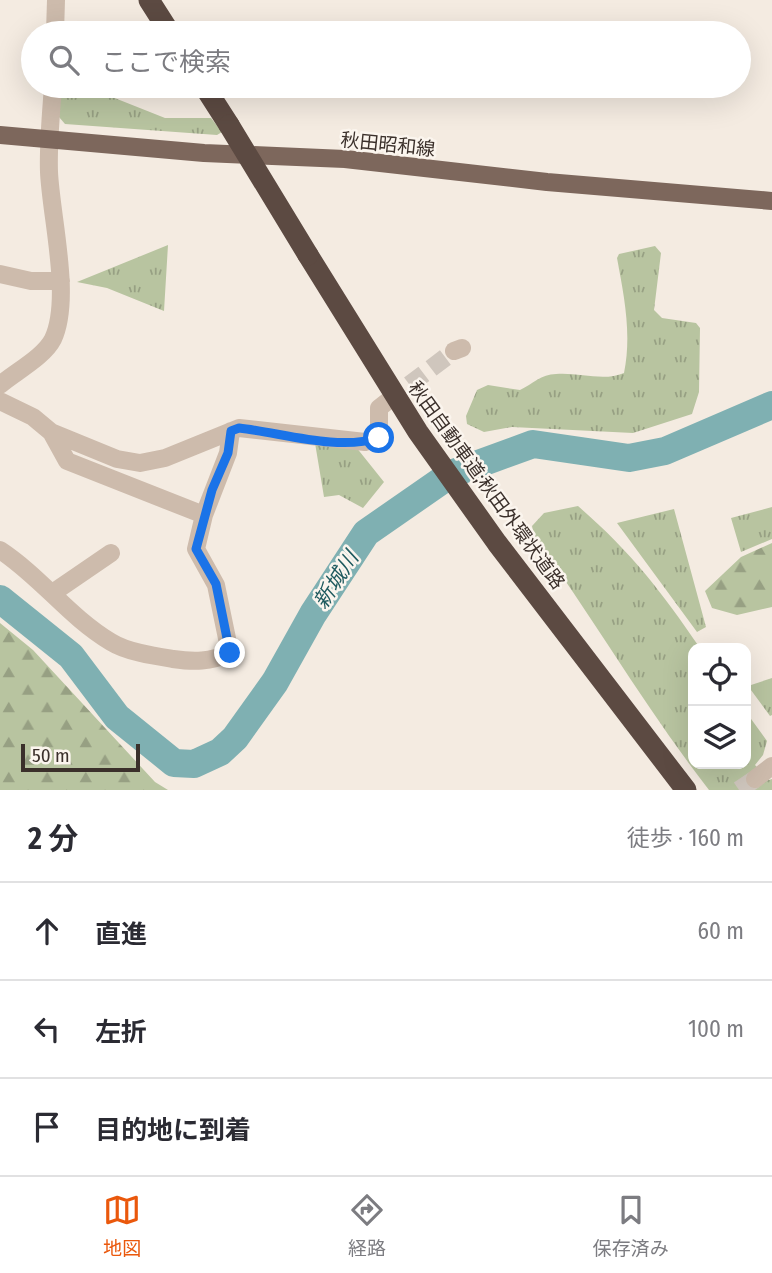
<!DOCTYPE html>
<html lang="ja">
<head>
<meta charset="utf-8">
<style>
  :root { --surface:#fff; --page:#f7f7f7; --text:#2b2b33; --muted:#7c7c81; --line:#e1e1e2; --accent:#ea580c }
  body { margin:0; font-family:"Fira Sans Condensed","Noto Sans JP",sans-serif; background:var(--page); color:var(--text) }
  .controls { position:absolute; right:21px; bottom:21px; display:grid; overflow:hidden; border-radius:14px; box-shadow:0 7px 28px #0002 }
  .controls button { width:63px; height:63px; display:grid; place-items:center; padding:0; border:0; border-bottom:2px solid var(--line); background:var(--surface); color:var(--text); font:35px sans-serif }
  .scale { position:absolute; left:21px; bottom:18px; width:119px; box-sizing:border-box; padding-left:7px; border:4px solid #3b302b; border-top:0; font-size:19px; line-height:24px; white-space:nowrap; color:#3b302b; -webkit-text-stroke:5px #fbf5ee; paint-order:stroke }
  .stop { position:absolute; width:21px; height:21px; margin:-16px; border:5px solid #1a73e8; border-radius:50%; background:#fff }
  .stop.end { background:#1a73e8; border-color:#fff; box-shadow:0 2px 7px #0008 }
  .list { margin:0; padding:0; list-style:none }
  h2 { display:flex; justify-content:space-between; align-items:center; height:91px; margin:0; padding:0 28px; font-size:30px }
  h2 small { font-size:23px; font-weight:400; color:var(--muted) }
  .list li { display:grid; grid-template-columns:46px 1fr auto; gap:21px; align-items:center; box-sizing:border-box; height:98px; padding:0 28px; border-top:2px solid var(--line) }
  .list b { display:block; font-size:26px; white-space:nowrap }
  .list em { font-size:23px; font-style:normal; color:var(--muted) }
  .icon { flex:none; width:38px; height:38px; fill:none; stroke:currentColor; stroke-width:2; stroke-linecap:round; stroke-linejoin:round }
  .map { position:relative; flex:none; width:772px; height:790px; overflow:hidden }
  .search { position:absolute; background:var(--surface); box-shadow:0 7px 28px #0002; left:21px; right:21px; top:21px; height:77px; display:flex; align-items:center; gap:18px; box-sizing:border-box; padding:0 24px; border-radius:38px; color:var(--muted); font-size:26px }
  .sheet { height:385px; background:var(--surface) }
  nav { display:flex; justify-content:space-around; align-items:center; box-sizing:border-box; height:98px; border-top:2px solid var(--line); background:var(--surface); font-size:19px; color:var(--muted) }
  nav a { display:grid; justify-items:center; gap:4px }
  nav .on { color:var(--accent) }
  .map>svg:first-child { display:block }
  .grass { fill:url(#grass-tufts) }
  .forest { fill:url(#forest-firs) }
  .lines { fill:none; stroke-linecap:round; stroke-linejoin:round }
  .river { stroke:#7fb0b2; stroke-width:28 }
  .minor-tunnel { stroke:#cfc6bd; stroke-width:18; stroke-dasharray:18 9; stroke-linecap:butt }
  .minor { stroke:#cdbbac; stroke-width:18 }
  .major { stroke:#7d675c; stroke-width:18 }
  .highway { stroke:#5c4a42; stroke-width:21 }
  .highway-bridge { stroke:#5c4a42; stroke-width:21 }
  .route { stroke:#1a73e8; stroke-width:9 }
  .labels { text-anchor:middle; stroke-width:5; stroke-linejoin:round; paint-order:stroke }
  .street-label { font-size:19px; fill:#3b302b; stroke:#fbf5ee }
  .water-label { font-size:21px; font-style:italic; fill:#1f5a5e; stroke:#fbf5ee }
</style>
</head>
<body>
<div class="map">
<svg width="772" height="790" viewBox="0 0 772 790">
  <defs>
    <pattern id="grass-tufts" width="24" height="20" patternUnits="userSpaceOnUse" patternTransform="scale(1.75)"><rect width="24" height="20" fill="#b8c4a0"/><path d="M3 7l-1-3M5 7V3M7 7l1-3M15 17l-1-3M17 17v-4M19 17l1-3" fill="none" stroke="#97a083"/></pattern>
    <pattern id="forest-firs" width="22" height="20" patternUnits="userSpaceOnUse" patternTransform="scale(1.75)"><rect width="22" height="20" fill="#b8c4a0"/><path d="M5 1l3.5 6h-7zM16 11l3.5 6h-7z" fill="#97a083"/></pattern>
  </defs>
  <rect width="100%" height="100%" fill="#f4ebe1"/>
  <!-- grass -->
  <path class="grass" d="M63 86 92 89 165 118H211L222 132 217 135 65 124 59 117 58 90Z
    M168 245 164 311 107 288 77 282Z
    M655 246 661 253 654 310 662 318 696 323 700 328 699 392 692 414 633 433 512 427 484 432 467 424 466 416 477 390 488 385 520 390C533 384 541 374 556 374 579 372 603 382 624 373 632 334 624 296 617 258L619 254Z
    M315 443 356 447 384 482 363 508 339 495 324 497Z
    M578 506C631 552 661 591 700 648H693V764H746V712L767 741 763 755 755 765 769 780 772 779V790H709C646 709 594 619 534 536L532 526 544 513Z
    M772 507V539L741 552 731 518Z
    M674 509 706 627 697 632 617 523Z
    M772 678V715L770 716 748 686Z"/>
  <!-- forest -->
  <path class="forest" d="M772 543V607L737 615 712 608 705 591 741 557Z
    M0 623 33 650 155 782 168 790H0Z"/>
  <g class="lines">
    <!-- river -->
    <path class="river" d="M0 599 71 656 117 717 174 763 194 764 220 752 235 738 275 682 313 614 366 533 451 474 533 444 629 458 665 451 772 405"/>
    <!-- minor-tunnel -->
    <path class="minor-tunnel" d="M388 401 454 351
      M739 790 755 779"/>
    <!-- minor -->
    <path class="minor" d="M55 33 56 0
      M0 274 31 281H61
      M454 351 462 348
      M0 385C15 372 44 357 53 339 72 298 51 217 49 172 48 144 51 114 53 86
      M0 401 33 417 51 432 67 461 204 515 228 453 231 431
      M51 432 117 459 140 463 165 458 239 428 365 442 379 437V408L388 401
      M0 550C41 577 69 617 111 642 127 652 154 656 173 659 194 662 210 662 230 653L216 585 196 549 204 515
      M54 592 111 553
      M755 779 772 766"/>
    <!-- major -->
    <path class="major" d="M0 135 204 153 345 159 547 182 772 201"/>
    <!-- highway -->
    <path class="highway" d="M149 0 170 33
      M204 86 229 125
      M308 255 418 432 497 543 686 790"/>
    <!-- highway-bridge -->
    <path class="highway-bridge" d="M229 125 308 255"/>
  </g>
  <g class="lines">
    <!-- route -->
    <path class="route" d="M230 653 216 584 196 549 212 490 228 453 231 431 239 428C283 433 337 451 379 438"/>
  </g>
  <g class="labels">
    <!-- street labels -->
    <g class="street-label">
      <text transform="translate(388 144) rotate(6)" y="7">秋田昭和線</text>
      <text transform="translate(487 485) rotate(54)" y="7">秋田自動車道;秋田外環状道路</text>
    </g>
    <!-- water labels -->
    <g class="water-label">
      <text transform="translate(336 580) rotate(-57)" y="7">新城川</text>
    </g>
  </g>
</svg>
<div class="controls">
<button><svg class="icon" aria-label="locate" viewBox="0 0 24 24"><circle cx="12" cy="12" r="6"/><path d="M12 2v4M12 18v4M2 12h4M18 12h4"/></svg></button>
<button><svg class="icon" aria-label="layers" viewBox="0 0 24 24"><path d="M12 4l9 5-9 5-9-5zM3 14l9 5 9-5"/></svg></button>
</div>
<div class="scale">50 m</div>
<div class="stop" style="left:379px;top:438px"></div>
<div class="stop end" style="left:230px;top:653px"></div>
<div class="search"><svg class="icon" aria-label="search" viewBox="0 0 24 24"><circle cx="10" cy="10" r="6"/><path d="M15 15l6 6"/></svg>ここで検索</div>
</div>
<section class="sheet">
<h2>2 分<small>徒歩 · 160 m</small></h2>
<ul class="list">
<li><svg class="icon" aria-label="ahead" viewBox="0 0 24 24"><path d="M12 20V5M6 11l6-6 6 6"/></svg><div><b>直進</b></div><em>60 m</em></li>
<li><svg class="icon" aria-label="left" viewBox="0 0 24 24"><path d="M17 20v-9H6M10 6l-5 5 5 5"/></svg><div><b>左折</b></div><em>100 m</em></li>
<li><svg class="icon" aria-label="arrive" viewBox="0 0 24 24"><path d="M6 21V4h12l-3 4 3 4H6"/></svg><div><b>目的地に到着</b></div></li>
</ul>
</section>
<nav>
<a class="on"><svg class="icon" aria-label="map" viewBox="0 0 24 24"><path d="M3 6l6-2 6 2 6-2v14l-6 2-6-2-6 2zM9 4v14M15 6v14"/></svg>地図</a>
<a><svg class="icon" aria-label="directions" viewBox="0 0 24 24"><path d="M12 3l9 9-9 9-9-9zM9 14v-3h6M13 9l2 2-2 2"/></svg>経路</a>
<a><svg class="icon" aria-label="saved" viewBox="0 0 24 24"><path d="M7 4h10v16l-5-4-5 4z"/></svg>保存済み</a>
</nav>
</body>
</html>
